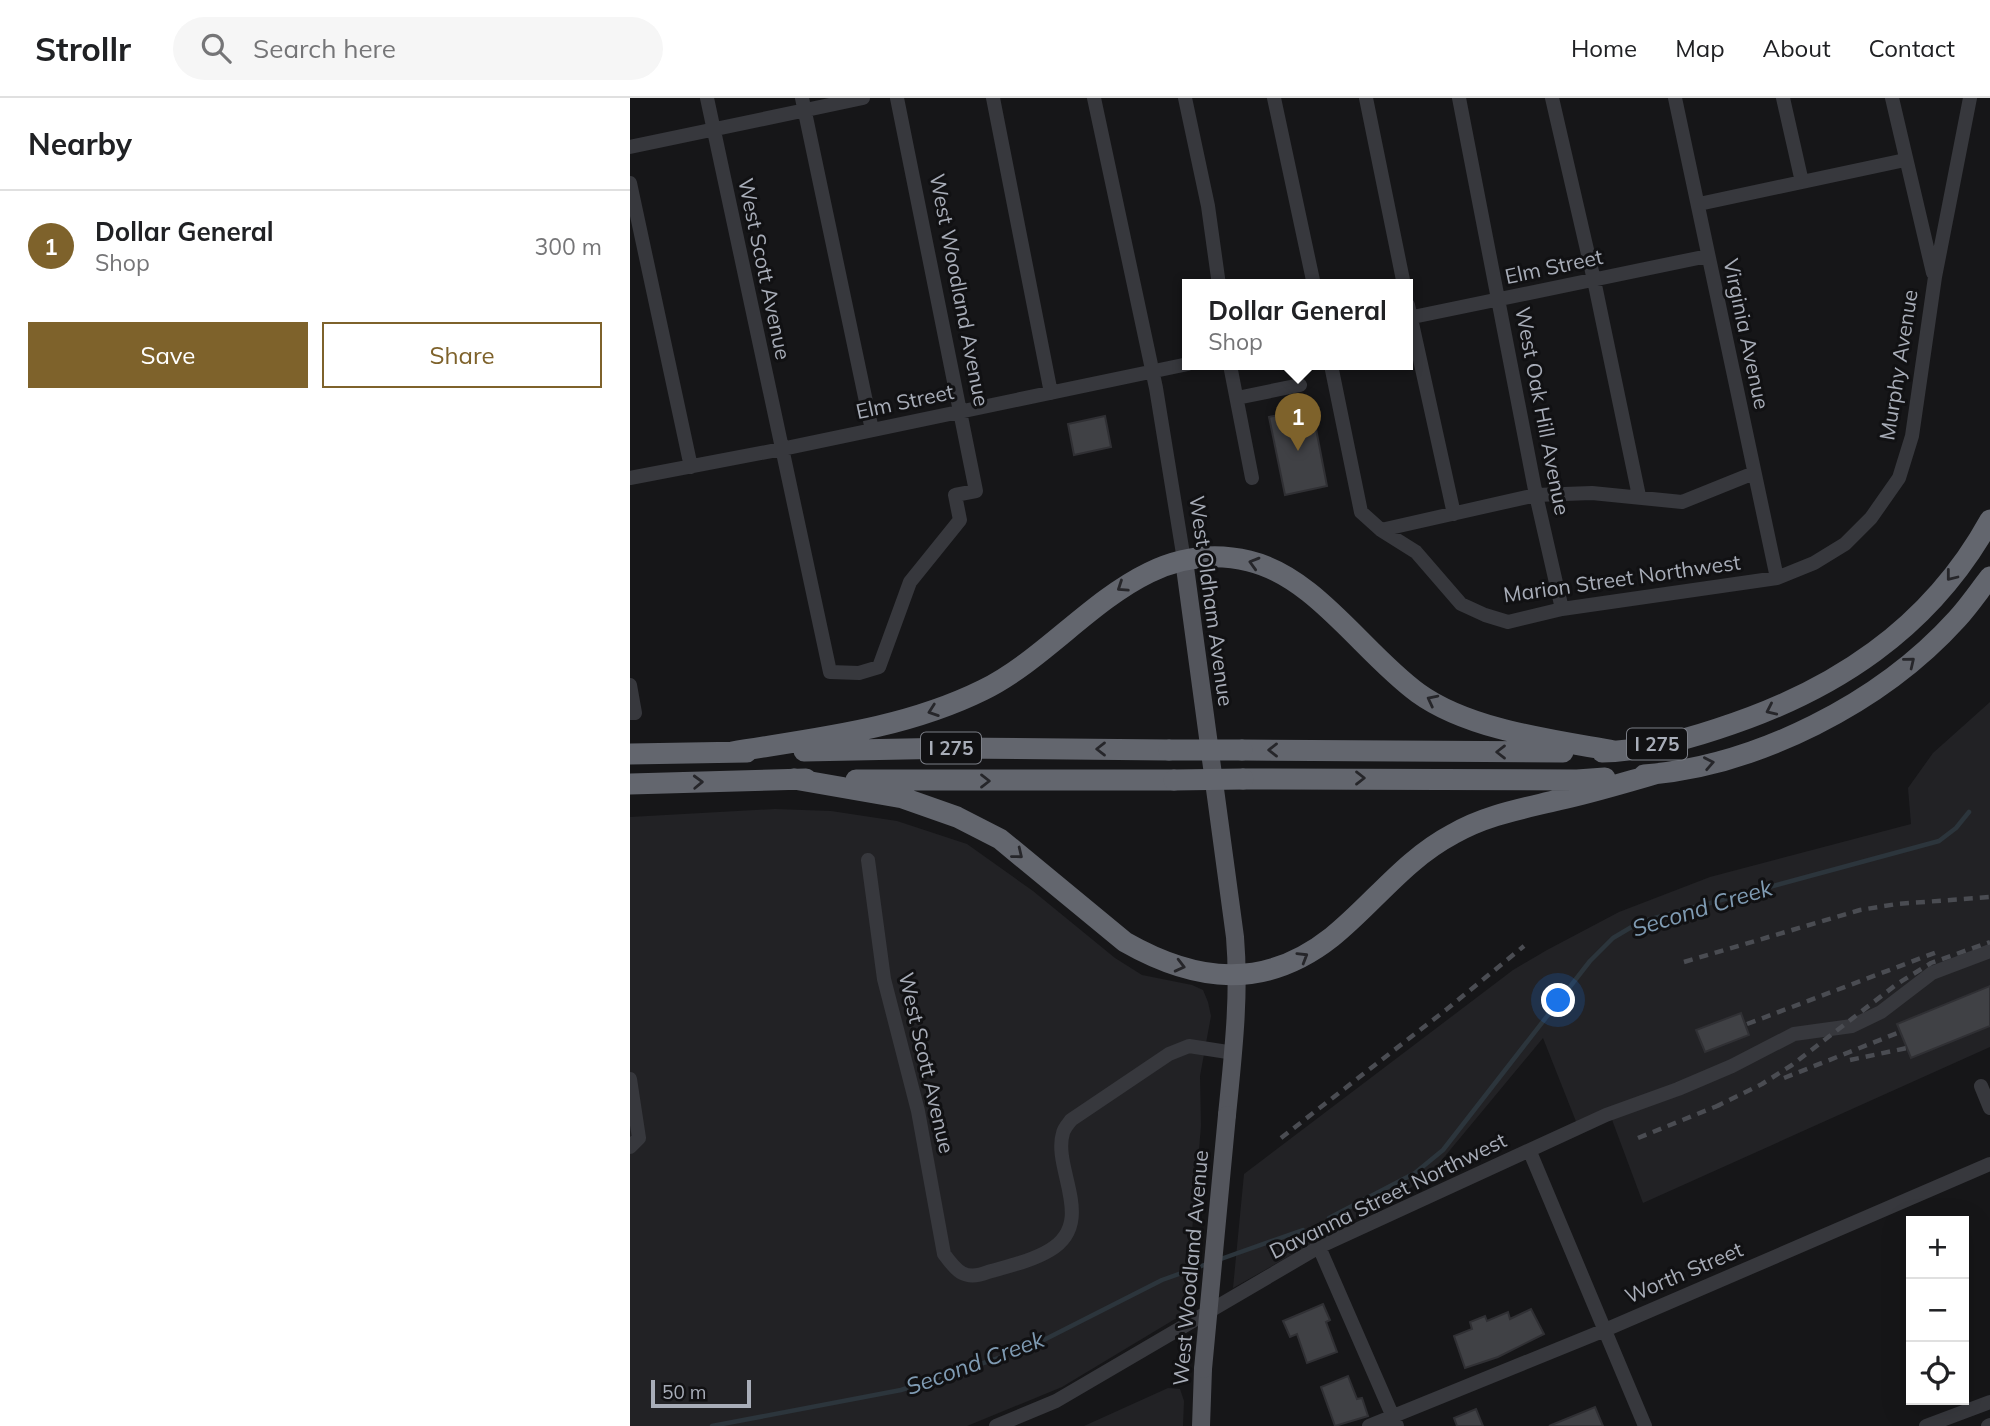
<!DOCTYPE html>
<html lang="en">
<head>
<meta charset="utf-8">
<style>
	:root { --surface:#fff; --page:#f6f6f6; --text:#202124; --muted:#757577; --line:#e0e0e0; --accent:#7e622b }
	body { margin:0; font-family:Mulish,sans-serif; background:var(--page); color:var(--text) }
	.controls { position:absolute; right:21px; bottom:21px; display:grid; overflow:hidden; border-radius:0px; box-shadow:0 7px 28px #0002 }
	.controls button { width:63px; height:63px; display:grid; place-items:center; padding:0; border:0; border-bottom:2px solid var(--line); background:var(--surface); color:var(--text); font:35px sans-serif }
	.scale { position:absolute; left:21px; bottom:18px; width:100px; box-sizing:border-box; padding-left:7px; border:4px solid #a8adb8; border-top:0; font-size:19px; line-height:24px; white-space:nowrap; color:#a8adb8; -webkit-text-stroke:5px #111113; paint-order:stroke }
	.you { position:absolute; left:929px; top:903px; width:24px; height:24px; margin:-18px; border:5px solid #fff; border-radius:50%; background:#1a73e8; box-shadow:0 0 0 10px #1a73e833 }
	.badge { display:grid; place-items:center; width:46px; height:46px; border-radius:50%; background:var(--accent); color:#fff; font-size:23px; font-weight:700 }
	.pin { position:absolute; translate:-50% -58px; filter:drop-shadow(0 2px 4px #0008) }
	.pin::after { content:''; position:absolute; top:37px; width:24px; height:21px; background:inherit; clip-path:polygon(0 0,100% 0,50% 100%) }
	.popup { position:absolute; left:552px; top:181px; width:231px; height:91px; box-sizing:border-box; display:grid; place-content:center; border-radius:0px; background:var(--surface); filter:drop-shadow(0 2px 5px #0005); font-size:23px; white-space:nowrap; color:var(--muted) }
	.popup b { font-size:26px; color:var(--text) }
	.popup::after { content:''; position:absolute; left:50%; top:100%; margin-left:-14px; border:14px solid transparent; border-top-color:var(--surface) }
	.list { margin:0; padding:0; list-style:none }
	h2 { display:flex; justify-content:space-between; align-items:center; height:91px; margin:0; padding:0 28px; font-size:30px }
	h2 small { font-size:23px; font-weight:400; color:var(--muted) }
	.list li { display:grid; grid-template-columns:46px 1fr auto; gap:21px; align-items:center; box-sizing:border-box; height:112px; padding:0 28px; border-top:2px solid var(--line) }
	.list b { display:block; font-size:26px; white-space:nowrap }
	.list p { margin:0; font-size:23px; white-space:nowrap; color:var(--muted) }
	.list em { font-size:23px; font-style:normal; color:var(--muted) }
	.actions { display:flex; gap:14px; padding:21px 28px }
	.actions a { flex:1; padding:16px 0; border:2px solid var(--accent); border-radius:0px; text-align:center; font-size:24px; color:var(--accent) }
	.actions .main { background:var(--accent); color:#fff }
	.icon { flex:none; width:38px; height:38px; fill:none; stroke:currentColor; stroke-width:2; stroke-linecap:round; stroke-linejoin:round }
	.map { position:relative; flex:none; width:1360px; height:1328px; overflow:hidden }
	header { display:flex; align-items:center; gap:42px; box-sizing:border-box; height:98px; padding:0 35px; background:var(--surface); border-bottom:2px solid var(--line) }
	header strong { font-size:33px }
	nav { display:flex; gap:38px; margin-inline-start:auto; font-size:24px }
	.search { width:490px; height:63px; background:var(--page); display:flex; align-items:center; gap:18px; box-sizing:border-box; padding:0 24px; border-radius:38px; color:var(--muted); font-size:26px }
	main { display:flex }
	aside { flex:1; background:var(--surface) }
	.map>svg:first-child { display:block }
	.built { fill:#222225 }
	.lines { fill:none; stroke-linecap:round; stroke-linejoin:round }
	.stream { stroke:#2c353c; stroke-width:4.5 }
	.building { fill:#404145; stroke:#303034; stroke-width:2 }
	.minor { stroke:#37383d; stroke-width:14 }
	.major { stroke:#53555c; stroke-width:18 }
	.highway { stroke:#63666e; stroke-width:21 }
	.rail { stroke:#4a4c52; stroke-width:4.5; stroke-dasharray:9 7; stroke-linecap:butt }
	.major-bridge { stroke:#53555c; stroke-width:18 }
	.highway-bridge { stroke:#63666e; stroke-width:21 }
	.oneway { stroke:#26262a }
	.labels { text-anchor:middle; stroke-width:6; stroke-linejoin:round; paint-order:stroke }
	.shield { fill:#111113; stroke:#7b7e86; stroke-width:2 }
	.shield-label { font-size:19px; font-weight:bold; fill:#a8adb8 }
	.street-label { font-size:21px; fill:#a8adb8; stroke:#111113 }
	.water-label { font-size:23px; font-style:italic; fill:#7f9bb3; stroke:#111113 }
</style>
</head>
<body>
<header>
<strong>Strollr</strong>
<div class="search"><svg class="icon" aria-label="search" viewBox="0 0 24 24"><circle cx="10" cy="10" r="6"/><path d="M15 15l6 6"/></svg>Search here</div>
<nav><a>Home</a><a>Map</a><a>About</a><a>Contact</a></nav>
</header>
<main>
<aside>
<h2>Nearby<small></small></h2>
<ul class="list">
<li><span class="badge">1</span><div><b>Dollar General</b><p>Shop</p></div><em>300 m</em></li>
</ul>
<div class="actions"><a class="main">Save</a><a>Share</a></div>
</aside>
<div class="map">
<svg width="1360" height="1328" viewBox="0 0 1360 1328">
	<rect width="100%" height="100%" fill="#161618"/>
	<path class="built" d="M1360,604V949L1013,1105L978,1011L947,1026L913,940L796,1081L603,1190L614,1076L883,872L917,852L989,814L1080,779L1281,726L1278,690L1303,655Z
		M145,711L201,713L267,723L337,746L403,793L485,860L512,877L562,887L573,892L578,904L581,918L570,978L571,1028L555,1215L432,1289L337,1328H0V719Z
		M538,1290L550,1291L554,1303L553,1328H454Z"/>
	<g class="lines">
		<path class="stream" d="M699,1120L785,1075L813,1052L960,863L983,840L1010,824L1309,743L1326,730L1339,714
			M588,1162L673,1132
			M82,1328L271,1292L396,1251L532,1182L577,1166"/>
	</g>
	<path class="building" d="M682,310L697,388L655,397L639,319Z
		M475,318L481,349L444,357L438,326Z
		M1360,888V928L1281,960L1267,926Z
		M1111,915L1119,937L1075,954L1066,932Z
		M693,1206L700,1222L696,1224L707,1254L677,1265L667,1236L660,1239L653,1223Z
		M901,1211L914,1236L868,1259L835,1270L824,1238L842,1231L840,1224L855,1218L857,1223L878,1214L880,1221Z
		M718,1278L727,1301L732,1300L738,1318L705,1328L691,1289Z
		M965,1309L973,1328H919Z
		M846,1311L853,1328H827L824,1320Z"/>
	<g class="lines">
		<path class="minor" d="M77,0L200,574L229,575L249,569L280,484L330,422L325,397L346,393L267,0
			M172,0L242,332
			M363,0L421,295
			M464,0L526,290L554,462
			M555,0L578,108L589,187
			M644,0L684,187
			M736,0L774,187
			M829,0L906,397L932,511
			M922,0L964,182L1009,398
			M1045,0L1147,480
			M1153,0L1172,84
			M1262,0L1303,175
			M0,49L233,0
			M0,85L61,369
			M1069,106L1275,62
			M778,207L824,416
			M778,220L1078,158
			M600,267L622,380
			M701,267L731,414L751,432L786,454L831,506L855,517L878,524L932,511L1147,480L1184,465L1215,446L1241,420L1269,380L1282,338L1305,179L1340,0
			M607,300L670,287
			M0,380L152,351L558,266
			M751,432L906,397L962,395L1052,404L1124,375
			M0,587L5,615H0
			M238,762L254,881L288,1013L314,1156C327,1174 335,1183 358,1174C378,1168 402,1163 420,1152C467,1124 422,1070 433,1035C434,1030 438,1026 441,1022L539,956L559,948L604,955
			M0,981L9,1040L0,1049
			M1351,988L1360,1010
			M900,1054L1015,1328
			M689,1149L767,1328
			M366,1328L426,1303L689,1149L976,1017L1048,991L1102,968L1164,936L1222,928L1251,914L1302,875L1360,853
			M739,1328L975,1232L1360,1066
			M1296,1328L1360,1304
			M1358,1328L1360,1327"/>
		<path class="major" d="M554,462L605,839C610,898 603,957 597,1017
			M571,1328L573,1271"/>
		<path class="highway" d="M612,652L933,654
			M174,653L325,650L539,652
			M102,654C187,640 274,631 353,592C441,549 506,435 619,463C686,479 733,555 788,595C839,632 923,642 984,653
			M972,654C1011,653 1051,643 1087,631C1203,594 1300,531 1360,422
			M0,656L117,654
			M1014,677C1127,668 1251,605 1327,521C1339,508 1349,493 1360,479
			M164,681L273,700L327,719L370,741L495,844C567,885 635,892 702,839C744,805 774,762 823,736C856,717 891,711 928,702C961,695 993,685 1025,676
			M613,681L947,682L975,680
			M226,682H544
			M0,686L176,681"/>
		<path class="rail" d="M1054,864L1230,812L1267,806L1360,799
			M1117,926L1307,854
			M1220,962L1277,950
			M1154,980L1270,934
			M1085,1009L1132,986L1162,967L1267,886L1301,865L1360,844
			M651,1040L817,911L894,848
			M1008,1040L1092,1006"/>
		<path class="major-bridge" d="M573,1271L597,1017"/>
		<path class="highway-bridge" d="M539,652H612
			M544,682L613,681"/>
	</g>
	<defs><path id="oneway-chevron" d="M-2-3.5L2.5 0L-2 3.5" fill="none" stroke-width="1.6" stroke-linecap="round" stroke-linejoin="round" transform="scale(1.75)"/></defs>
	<g class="oneway">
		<use href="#oneway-chevron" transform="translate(624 465) rotate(-164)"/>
		<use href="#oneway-chevron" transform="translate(1321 478) rotate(128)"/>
		<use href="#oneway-chevron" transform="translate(492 489) rotate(146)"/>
		<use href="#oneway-chevron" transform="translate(1280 564) rotate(-39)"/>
		<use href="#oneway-chevron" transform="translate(802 602) rotate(-153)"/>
		<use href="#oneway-chevron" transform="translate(1141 612) rotate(155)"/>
		<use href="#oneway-chevron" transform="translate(303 613) rotate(161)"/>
		<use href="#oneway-chevron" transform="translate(471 651) rotate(-180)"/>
		<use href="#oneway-chevron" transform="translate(643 652) rotate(-180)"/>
		<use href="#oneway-chevron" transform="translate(871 654) rotate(180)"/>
		<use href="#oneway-chevron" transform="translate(1079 665) rotate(-11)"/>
		<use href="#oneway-chevron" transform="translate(730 680)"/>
		<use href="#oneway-chevron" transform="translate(355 683)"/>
		<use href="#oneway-chevron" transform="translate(68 684) rotate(-2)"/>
		<use href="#oneway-chevron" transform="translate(388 756) rotate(39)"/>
		<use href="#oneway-chevron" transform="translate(673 859) rotate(-31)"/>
		<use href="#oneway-chevron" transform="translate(550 868) rotate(14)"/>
	</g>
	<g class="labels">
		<g class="shield">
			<rect x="997" y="630.5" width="60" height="31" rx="5"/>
			<rect x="291" y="634.5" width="60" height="31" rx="5"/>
		</g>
		<g class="shield-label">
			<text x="1027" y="653">I 275</text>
			<text x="321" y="657">I 275</text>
		</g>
		<g class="street-label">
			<text transform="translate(924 169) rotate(-12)" y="7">Elm Street</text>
			<text transform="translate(134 171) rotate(78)" y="7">West Scott Avenue</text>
			<text transform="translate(329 192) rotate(79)" y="7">West Woodland Avenue</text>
			<text transform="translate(1116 236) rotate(78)" y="7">Virginia Avenue</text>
			<text transform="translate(1269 267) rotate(-81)" y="7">Murphy Avenue</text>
			<text transform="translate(275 304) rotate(-12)" y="7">Elm Street</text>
			<text transform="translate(912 313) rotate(79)" y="7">West Oak Hill Avenue</text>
			<text transform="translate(992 481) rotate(-8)" y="7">Marion Street Northwest</text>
			<text transform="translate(581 503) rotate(82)" y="7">West Oldham Avenue</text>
			<text transform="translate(296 965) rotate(77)" y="7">West Scott Avenue</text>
			<text transform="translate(758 1098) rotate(-26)" y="7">Davanna Street Northwest</text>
			<text transform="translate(561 1170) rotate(-85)" y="7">West Woodland Avenue</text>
			<text transform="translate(1054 1175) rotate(-23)" y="7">Worth Street</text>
		</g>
		<g class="water-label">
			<text transform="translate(1072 810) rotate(-17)" y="8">Second Creek</text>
			<text transform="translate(345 1265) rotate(-20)" y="8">Second Creek</text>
		</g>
	</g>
</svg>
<div class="controls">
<button>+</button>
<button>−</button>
<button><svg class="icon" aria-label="locate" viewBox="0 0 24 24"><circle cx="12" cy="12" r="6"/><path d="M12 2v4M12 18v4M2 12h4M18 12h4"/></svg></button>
</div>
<div class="scale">50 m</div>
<div class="you"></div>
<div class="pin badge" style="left:668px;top:353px">1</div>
<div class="popup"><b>Dollar General</b>Shop</div>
</div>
</main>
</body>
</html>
